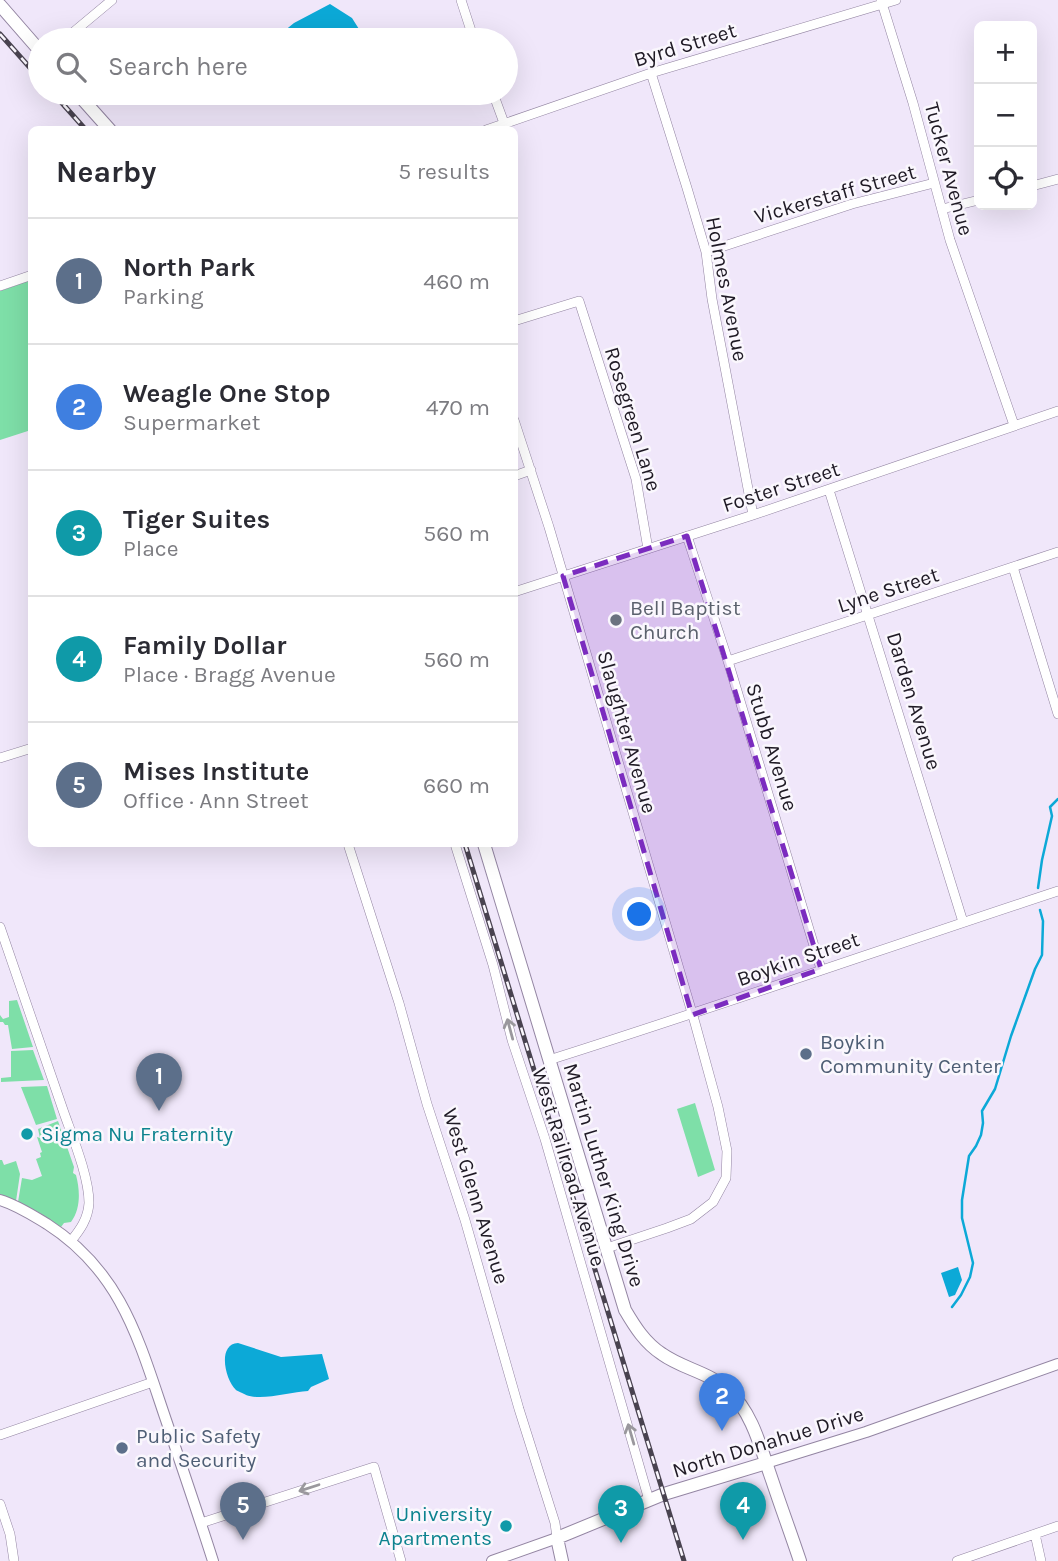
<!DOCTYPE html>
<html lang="en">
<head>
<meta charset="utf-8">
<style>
	:root { --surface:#fff; --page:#f7f7f7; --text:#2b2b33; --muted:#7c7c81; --line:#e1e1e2; --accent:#db2777 }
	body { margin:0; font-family:Karla,sans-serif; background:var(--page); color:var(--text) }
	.controls { position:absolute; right:21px; top:21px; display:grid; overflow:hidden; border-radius:10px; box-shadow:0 7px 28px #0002 }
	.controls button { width:63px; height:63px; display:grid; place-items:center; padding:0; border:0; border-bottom:2px solid var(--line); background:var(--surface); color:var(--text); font:35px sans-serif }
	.you { position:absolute; left:640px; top:915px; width:24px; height:24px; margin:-18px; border:5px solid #fff; border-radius:50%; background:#1a73e8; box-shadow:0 0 0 10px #1a73e833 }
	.badge { display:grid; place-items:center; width:46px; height:46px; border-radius:50%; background:var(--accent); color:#fff; font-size:23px; font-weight:700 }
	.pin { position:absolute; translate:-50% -58px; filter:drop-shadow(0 2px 4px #0008) }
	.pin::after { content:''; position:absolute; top:37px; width:24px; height:21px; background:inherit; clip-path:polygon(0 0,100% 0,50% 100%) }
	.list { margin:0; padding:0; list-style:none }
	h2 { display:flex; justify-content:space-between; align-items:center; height:91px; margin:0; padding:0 28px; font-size:30px }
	h2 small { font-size:23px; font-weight:400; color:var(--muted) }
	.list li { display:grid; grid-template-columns:46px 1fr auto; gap:21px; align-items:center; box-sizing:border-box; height:126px; padding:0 28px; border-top:2px solid var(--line) }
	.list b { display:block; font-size:26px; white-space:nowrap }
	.list p { margin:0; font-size:23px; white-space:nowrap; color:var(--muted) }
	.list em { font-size:23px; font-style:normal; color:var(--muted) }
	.icon { flex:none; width:38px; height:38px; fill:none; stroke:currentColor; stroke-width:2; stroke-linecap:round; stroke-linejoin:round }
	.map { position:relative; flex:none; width:1058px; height:1561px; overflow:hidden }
	.search { position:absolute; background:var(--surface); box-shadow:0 7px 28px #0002; left:28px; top:28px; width:490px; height:77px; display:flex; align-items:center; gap:18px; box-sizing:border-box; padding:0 24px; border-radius:38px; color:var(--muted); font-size:26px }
	.panel { position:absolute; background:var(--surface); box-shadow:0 7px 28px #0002; left:28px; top:126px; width:490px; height:721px; border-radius:10px }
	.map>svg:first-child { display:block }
	.green { fill:#7edfa8 }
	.water { fill:#0ca9d7 }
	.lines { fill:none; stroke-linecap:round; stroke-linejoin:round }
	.stream { stroke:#0ca9d7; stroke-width:2.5 }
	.minor-casing { stroke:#9385a2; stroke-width:10 }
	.tertiary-casing { stroke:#9385a2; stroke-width:12 }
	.secondary-casing { stroke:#9385a2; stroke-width:14 }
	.minor { stroke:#fff; stroke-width:9 }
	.tertiary { stroke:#fff; stroke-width:10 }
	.secondary { stroke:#fff; stroke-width:12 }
	.rail-casing { stroke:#494350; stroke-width:5 }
	.rail { stroke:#faf7fd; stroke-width:2.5; stroke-dasharray:8; stroke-linecap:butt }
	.oneway { stroke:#9a989d }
	.marked { fill:#7b2cbf; fill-opacity:0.2; stroke:#7b2cbf; stroke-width:5; stroke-dasharray:14 9; stroke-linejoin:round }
	.worship-dot { fill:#6b7280; stroke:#faf7fd; stroke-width:2.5 }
	.service-dot { fill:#5c6f8a; stroke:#faf7fd; stroke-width:2.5 }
	.culture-dot { fill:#0f9aa8; stroke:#faf7fd; stroke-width:2.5 }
	.labels { text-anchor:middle; stroke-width:5; stroke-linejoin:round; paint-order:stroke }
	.street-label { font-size:21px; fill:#1f1a25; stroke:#faf7fd }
	.worship-label { font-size:21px; fill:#5b616d; stroke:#faf7fd; text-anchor:start }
	.service-label { font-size:21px; fill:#4e5e75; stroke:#faf7fd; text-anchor:start }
	.culture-label { font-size:21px; fill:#0d838f; stroke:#faf7fd; text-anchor:start }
</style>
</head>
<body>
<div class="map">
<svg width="1058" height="1561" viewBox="0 0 1058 1561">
	<rect width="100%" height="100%" fill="#f0e7fa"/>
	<path class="green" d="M31,280V430L0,440V291Z
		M17,1000L33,1047L12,1049L8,1025H5L3,1022H0V1015L3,1019L9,1017V1001Z
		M33,1050L44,1080L1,1082V1078L11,1077V1051Z
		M47,1086L57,1119L36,1125L21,1087Z
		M695,1103L715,1170L698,1177L677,1109Z
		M58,1121L74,1167L73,1173L76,1175C80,1190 81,1209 71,1222L64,1223L61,1227L38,1212L18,1202L22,1178L32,1180L42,1176L36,1159L41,1157L40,1153L42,1152L37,1137L40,1138L38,1129Z
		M0,1160H2L4,1165L16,1161L20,1174L16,1201L0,1194Z"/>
	<path class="water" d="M330,4L352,18L364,37L365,40H273L294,23Z
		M958,1267L962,1280L955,1295L949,1297L941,1273Z
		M238,1343L281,1357L322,1354L329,1379L311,1387L308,1391C290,1392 262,1401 246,1395C245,1394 237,1391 236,1390C225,1380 217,1344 238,1343Z"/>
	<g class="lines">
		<path class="stream" d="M1038,888L1042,860L1052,816L1050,807L1058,799
			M952,1307L961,1295L970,1277L973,1263L962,1218V1200L969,1156L976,1146L981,1135L983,1123L982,1111L995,1089L1011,1036L1035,969L1042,955L1043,921L1040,910"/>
		<defs>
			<path id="minor" d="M461,0L474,40
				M881,0L913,103L950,240L1014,425
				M64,40L112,0
				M651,73L687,188L706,252L712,299L753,515
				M493,93L504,123
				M486,130L651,73L896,0
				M1032,186L1058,179
				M942,209L979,200
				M706,252L852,204L934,183
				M0,286L32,275
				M514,321L579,301L636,479L648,549
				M514,420L549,527L695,1023L718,1107L727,1151L726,1178L713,1202L691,1219L667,1228L607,1248
				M514,476L531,470
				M829,490L963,922
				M687,536L728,661L821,969
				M1013,567L1058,714
				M514,592L753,515L1058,411
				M728,661L1058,552
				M0,758L32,748
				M348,844L399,1003L427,1104L465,1220L519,1409L555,1523L557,1538
				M455,844L493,965L512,1040L545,1139L649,1500
				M0,927C21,988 42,1049 63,1110C72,1136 89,1176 89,1203C88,1219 80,1230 71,1241
				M549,1060C720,1006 888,947 1058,891
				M0,1435L153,1382
				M0,1504L10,1534L14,1561
				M201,1523L374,1467L401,1561
				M1035,1534L1041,1561
				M957,1561L1058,1526"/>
			<path id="tertiary" d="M0,1200C17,1205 32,1215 47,1224C122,1272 139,1341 166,1420C182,1467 198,1514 213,1561
				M766,1463L866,1432L1058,1364
				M492,1561L557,1538"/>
			<path id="secondary" d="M0,5L40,51
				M77,93L110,130
				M484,844L625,1310C635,1327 645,1343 662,1354C683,1369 709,1372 728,1390C753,1413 761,1449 772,1480C781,1507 791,1534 800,1561
				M562,1561L557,1538L664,1494L766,1463"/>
		</defs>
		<use href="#minor" class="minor-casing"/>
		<use href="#tertiary" class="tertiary-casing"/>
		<use href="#secondary" class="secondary-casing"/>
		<use href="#minor" class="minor"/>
		<use href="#tertiary" class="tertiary"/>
		<use href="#secondary" class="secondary"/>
		<defs>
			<path id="rail" d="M0,34L40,79
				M53,93L86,130
				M465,844L684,1561"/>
		</defs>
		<use href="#rail" class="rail-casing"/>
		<use href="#rail" class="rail"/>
	</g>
	<defs><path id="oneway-shaft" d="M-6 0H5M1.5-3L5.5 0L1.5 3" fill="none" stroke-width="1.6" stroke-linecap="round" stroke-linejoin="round" transform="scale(1.75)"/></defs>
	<g class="oneway">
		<use href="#oneway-shaft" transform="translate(510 1029) rotate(-105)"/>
		<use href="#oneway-shaft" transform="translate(631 1434) rotate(-106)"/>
		<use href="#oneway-shaft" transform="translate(309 1488) rotate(162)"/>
	</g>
	<path class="marked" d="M687,536L821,969L692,1015L563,576Z"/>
	<circle class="worship-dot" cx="616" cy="620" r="7"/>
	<g class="service-dot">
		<circle cx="806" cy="1054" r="7"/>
		<circle cx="122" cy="1448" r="7"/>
	</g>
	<g class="culture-dot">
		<circle cx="27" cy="1134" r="7"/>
		<circle cx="506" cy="1526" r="7"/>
	</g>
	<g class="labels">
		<g class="street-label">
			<text transform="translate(685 45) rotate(-17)" y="7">Byrd Street</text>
			<text transform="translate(949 169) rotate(75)" y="7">Tucker Avenue</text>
			<text transform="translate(835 194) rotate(-16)" y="7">Vickerstaff Street</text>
			<text transform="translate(727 289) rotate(79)" y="7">Holmes Avenue</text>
			<text transform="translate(633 419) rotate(73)" y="7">Rosegreen Lane</text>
			<text transform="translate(781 487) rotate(-18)" y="7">Foster Street</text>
			<text transform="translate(888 590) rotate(-18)" y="7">Lyne Street</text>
			<text transform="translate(914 701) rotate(73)" y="7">Darden Avenue</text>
			<text transform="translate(627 732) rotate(74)" y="7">Slaughter Avenue</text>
			<text transform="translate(772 747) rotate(73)" y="7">Stubb Avenue</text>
			<text transform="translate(798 959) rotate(-19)" y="7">Boykin Street</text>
			<text transform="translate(569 1167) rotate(73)" y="7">West Railroad Avenue</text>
			<text transform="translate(604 1175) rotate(73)" y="7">Martin Luther King Drive</text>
			<text transform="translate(476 1196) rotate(73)" y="7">West Glenn Avenue</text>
			<text transform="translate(768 1442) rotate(-17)" y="7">North Donahue Drive</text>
		</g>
		<g class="worship-label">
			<text x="630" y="615">Bell Baptist<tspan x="630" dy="24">Church</tspan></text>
		</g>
		<g class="service-label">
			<text x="820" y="1049">Boykin<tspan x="820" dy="24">Community Center</tspan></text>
			<text x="136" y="1443">Public Safety<tspan x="136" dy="24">and Security</tspan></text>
		</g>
		<g class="culture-label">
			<text x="41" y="1141">Sigma Nu Fraternity</text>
			<text x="492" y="1521" text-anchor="end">University<tspan x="492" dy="24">Apartments</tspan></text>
		</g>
	</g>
</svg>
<div class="controls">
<button>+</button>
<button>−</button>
<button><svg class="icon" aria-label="locate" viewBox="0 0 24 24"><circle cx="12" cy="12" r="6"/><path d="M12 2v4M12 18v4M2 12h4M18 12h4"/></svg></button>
</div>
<div class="you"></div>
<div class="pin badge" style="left:159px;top:1111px;background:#5c6f8a">1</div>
<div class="pin badge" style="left:722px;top:1431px;background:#3f7fe0">2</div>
<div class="pin badge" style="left:621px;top:1543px;background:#0f9aa8">3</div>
<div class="pin badge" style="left:743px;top:1540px;background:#0f9aa8">4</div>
<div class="pin badge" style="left:243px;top:1540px;background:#5c6f8a">5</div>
<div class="search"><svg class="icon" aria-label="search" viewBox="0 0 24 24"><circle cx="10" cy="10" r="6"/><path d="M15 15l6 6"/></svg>Search here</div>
<section class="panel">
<h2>Nearby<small>5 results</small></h2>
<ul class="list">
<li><span class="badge" style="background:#5c6f8a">1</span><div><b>North Park</b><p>Parking</p></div><em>460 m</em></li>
<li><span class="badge" style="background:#3f7fe0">2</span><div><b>Weagle One Stop</b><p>Supermarket</p></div><em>470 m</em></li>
<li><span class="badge" style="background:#0f9aa8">3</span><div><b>Tiger Suites</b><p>Place</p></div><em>560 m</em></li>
<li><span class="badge" style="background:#0f9aa8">4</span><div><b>Family Dollar</b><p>Place · Bragg Avenue</p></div><em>560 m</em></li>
<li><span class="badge" style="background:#5c6f8a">5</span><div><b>Mises Institute</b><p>Office · Ann Street</p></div><em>660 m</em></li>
</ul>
</section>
</div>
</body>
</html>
